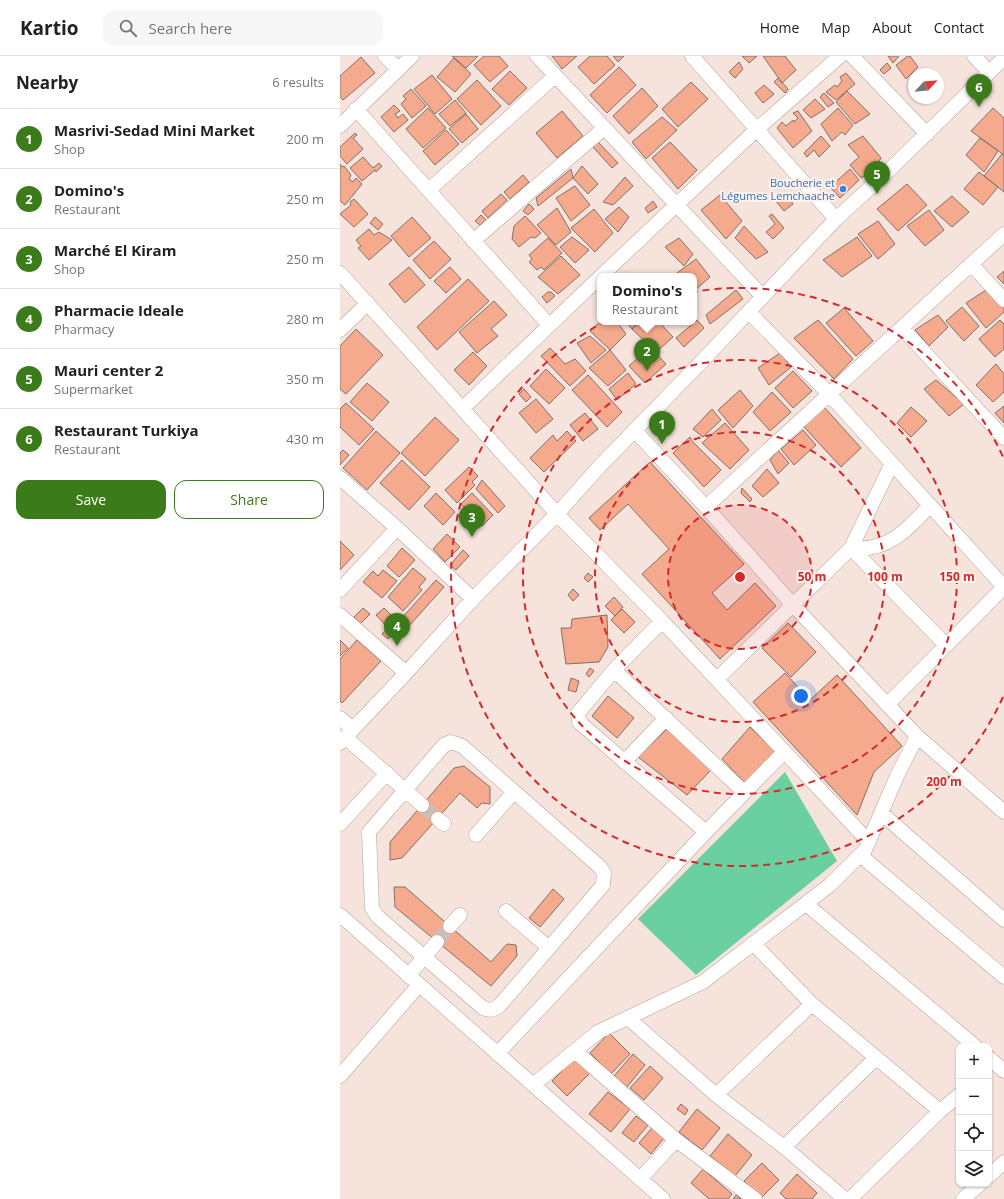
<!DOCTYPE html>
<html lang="en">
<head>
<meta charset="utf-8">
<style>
	:root { --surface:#fff; --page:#f6f6f6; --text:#202124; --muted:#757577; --line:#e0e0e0; --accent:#3b7b1a }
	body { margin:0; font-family:"Open Sans",sans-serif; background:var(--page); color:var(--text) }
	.controls { position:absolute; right:12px; bottom:12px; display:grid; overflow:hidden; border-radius:8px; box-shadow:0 1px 3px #0004 }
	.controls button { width:36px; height:36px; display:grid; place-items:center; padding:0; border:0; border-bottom:1px solid var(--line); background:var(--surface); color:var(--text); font:20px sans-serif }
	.compass { position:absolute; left:568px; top:12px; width:36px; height:36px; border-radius:50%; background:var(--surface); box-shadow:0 1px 3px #0004; rotate:64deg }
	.you { position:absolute; left:461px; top:640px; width:14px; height:14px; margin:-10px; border:3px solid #fff; border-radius:50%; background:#1a73e8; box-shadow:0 0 0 6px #1a73e833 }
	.badge { display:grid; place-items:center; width:26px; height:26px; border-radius:50%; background:var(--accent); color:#fff; font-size:13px; font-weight:700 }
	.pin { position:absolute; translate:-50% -33px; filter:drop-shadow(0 1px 2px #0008) }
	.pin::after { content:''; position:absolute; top:21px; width:14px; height:12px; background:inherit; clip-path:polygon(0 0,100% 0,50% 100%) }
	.popup { position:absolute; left:257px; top:217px; width:100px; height:52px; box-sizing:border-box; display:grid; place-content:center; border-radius:8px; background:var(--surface); filter:drop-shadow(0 1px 3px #0005); font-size:13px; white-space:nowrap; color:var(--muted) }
	.popup b { font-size:15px; color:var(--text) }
	.popup::after { content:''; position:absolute; left:50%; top:100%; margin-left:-8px; border:8px solid transparent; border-top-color:var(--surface) }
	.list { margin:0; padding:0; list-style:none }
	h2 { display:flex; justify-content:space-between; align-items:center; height:52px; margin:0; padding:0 16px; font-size:17px }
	h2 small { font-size:13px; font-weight:400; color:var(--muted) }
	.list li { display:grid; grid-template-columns:26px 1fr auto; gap:12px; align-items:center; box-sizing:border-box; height:60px; padding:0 16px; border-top:1px solid var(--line) }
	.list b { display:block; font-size:15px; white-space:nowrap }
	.list p { margin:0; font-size:13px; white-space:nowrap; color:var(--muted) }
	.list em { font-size:13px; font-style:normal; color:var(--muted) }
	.actions { display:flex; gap:8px; padding:12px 16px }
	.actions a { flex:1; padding:9px 0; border:1px solid var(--accent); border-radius:12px; text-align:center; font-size:14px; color:var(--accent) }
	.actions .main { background:var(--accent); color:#fff }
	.icon { flex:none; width:22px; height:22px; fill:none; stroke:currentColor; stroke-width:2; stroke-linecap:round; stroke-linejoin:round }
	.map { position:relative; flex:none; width:664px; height:1143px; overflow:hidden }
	header { display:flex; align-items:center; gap:24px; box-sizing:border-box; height:56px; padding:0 20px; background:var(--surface); border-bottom:1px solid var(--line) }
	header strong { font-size:19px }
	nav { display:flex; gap:22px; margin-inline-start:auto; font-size:14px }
	.search { width:280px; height:36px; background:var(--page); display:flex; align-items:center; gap:10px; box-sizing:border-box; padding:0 14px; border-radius:12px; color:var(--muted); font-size:15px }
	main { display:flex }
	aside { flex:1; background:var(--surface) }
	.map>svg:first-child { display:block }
	.green { fill:#6ad0a1 }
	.building { fill:#f6aa8d; stroke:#80706a }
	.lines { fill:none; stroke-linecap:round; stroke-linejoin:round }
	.minor-tunnel { stroke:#cfbeb8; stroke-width:14; stroke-dasharray:14 7; stroke-linecap:butt }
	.minor-casing { stroke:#b4a39c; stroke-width:15 }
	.minor { stroke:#fff; stroke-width:14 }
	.ring { fill:none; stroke:#d62828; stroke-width:2; stroke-dasharray:7 5 }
	.shop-dot { fill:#3f7fe0; stroke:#fdf2ee; stroke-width:1.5 }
	.labels { text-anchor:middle; stroke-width:4; stroke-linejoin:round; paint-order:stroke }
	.shop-label { font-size:11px; fill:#366cbe; stroke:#fdf2ee; text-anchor:end }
	.centre { fill:#d62828; stroke:#fdf2ee; stroke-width:2 }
	.ring-label { font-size:12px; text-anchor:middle; font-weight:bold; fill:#d62828; stroke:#fdf2ee; stroke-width:4; stroke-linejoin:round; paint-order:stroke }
</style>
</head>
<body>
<header>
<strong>Kartio</strong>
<div class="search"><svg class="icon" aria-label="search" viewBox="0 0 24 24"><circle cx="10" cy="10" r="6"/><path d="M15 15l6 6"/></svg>Search here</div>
<nav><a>Home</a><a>Map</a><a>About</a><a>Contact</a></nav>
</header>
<main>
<aside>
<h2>Nearby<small>6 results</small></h2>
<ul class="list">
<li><span class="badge">1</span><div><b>Masrivi-Sedad Mini Market</b><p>Shop</p></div><em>200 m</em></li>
<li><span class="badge">2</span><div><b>Domino's</b><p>Restaurant</p></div><em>250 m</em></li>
<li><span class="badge">3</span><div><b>Marché El Kiram</b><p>Shop</p></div><em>250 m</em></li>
<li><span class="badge">4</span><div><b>Pharmacie Ideale</b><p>Pharmacy</p></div><em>280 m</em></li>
<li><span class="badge">5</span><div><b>Mauri center 2</b><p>Supermarket</p></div><em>350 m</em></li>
<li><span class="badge">6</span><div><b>Restaurant Turkiya</b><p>Restaurant</p></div><em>430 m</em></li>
</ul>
<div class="actions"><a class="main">Save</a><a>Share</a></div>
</aside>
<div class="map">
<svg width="664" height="1143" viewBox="0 0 664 1143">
	<rect width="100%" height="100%" fill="#f6e3dc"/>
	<path class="green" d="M445,716L497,805L356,919L298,863Z"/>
	<path class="building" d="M112,0H138L126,12Z
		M144,0H159L168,10L150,26L134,9Z
		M212,0H237L222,13Z
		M250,0H267L275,9L254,28L238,11Z
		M273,0H284L278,6Z
		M402,0H417L409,7Z
		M423,0H445L456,14L442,27Z
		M548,0H559L553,7Z
		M568,0H570L578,11L566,23L556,9Z
		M21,1L35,17L3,44L0,41V20Z
		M114,2L131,18L115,36L97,21Z
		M399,6L403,13L395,22L389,16Z
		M547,7L551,12L544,18L540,14Z
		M279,11L296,29L267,57L250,39Z
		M170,15L187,32L169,49L152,33Z
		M506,17L515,28L496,44L486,36L495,29L497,31L502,25L500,21Z
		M92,19L112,43L95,58L74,33Z
		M438,22L448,33L445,37L434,26Z
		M137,24L161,50L141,69L117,43Z
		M351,26L368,43L338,71L322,53Z
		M424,29L434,38L423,47L415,37Z
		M302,32L318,50L289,78L273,60Z
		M71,33L86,50L72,62L61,48L66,43L63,40Z
		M507,35L530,58L515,68L496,46Z
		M484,37L494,47L488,51L480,41Z
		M475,43L485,53L471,62L463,54Z
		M115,44L126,57L110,70L99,58Z
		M54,49L60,55L55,58L58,62L63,58L68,64L54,76L41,61Z
		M88,52L106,72L83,92L66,73Z
		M498,52L513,69L505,79L502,76L492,85L481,68Z
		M653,52L664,62V99L631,75Z
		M222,55L243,80L217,102L196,77Z
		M458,55L472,75L453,92L437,72L442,66L446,70L453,64L454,66L458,62L453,57Z
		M126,58L138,73L122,87L109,73Z
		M322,61L337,74L306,103L292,86Z
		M106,74L119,88L95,109L83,95Z
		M15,77L17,79L13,82L23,93L7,108L0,100V91Z
		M481,80L490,90L479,101L474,94L467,101L464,97Z
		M523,80L541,102L534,114L521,122L510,109L519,101L508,89Z
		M640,82L658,95L644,116L626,99Z
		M258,86L278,107L272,112L253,91Z
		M330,86L357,114L338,133L312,102Z
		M662,98L664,99V136L644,120Z
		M23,101L33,112L39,107L42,110L36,116L35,114L22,125L10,112Z
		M0,108L2,111L4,110L11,119L9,123L13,126L16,122L22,128L5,149L0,145Z
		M242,110L258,128L248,138L233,122Z
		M231,113L233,122L198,150L196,142Z
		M510,113L519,124L500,142L490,131Z
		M639,116L658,131L643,149L624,133Z
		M183,119L189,126L170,143L164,136Z
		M285,121L293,130L273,149L263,146Z
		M567,128L587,149L558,175L537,153Z
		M235,130L250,149L231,165L216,142Z
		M445,136L453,148L444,155L435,144Z
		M161,138L167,144L148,162L142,155Z
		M380,139L402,165L386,183L361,154Z
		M612,140L629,156L612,171L594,155Z
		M14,143L28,158L14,171L0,158L11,149L10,146Z
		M313,145L317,151L308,157L305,152Z
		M189,148L194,153L188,159L183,155Z
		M279,151L289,161L278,176L265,163Z
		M217,152L231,176L216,189L197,169Z
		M254,153L273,177L255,196L231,172Z
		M589,154L604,174L585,190L567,170Z
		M432,158L444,172L433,183L426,176L435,168L429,160Z
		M141,159L146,164L140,169L135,165Z
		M185,160L201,177L195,182L191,181L179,191L172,183L174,170Z
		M35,161L43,168L38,174L30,167Z
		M72,161L91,182L69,201L51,180Z
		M538,165L555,188L538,203L518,178Z
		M404,170L428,196L416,203L395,182Z
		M29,173L34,179L39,176L52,184L29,204L18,192L21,190L16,184Z
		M232,181L249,194L235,207L220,191Z
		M517,181L532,200L502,221L483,204Z
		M208,182L222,197L204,214L201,211L197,214L189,206L192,203L189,199Z
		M339,182L353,198L344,210L325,191Z
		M94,185L111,203L90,223L73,204Z
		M221,200L240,219L218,238L198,221Z
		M356,203L370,221L354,235V220H333Z
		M69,211L85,229L65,247L49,228Z
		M110,211L121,223L106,237L94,225Z
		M664,215V228L657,221Z
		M128,223L149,245L97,294L77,271Z
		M396,234L403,243L370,268L366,259Z
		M646,234L664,251V256L646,272L626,247Z
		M208,236H211L215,240L207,247L202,241Z
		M154,245L167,259L151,273L158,280L137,297L119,276Z
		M622,251L639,270L624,285L606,265Z
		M504,252L533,285L516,300L486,267Z
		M598,259L608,271L589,290L575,274Z
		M357,264L364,272L344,291L336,282Z
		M478,264L513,303L494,323L454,282Z
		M660,264L664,268V293L655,301L639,283Z
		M260,266H277L286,278L270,294L250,275Z
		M286,266H298L292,273Z
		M300,266H319L333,281L316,296L292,273Z
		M16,273L43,299L6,338L0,333V290Z
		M250,280L266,294L251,307L237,287Z
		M310,291L326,308L305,327L289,310Z
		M210,292L225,308L235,303L246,315L230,330L201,300Z
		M270,294L286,314L268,330L249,312Z
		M133,296L147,310L129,329L114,314Z
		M440,297L451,311L429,329L418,312Z
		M656,308L664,318V336L653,346L636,329Z
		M206,313L225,332L209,348L190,330Z
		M453,315L472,335L453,352L435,332Z
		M288,317L296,328L277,344L269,333Z
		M248,319L282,356L267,371L232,334Z
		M596,324L624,348L609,360L584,333Z
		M27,327L49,346L32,365L10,346Z
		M184,333L191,341L186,346L179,338Z
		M400,334L413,350L393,372L378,354Z
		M432,336L451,356L430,375L413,356Z
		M196,343L213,363L196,377L179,357Z
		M6,347L34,373L19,389L0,371V353Z
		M664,350V367L655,357Z
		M484,351L521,392L501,411L464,371Z
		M571,351L587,365L571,381L557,367Z
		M372,353L381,364L363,381L353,373Z
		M245,357L258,373L243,385L230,369Z
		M95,361L119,384L85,420L61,397Z
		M385,367L409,394L390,413L362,387Z
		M463,374L476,389L454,409L441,393Z
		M36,375L60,397L27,434L3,412Z
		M227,375L236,385L204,416L190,402L213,379L217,385Z
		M350,381L352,385L381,414L364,431L333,397Z
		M3,394L9,399L0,409V397Z
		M438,394L449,407L438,418L430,404Z
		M62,404L90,431L69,454L40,427Z
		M310,406L404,508L372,537L387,554L415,527L436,550L380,603L302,518L329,493L288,448L260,474L249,462Z
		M129,411L138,420L132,426L135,429L117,447L105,434Z
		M427,413L439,427L423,441L412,430Z
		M142,424L165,450L158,457L136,433Z
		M402,432L412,443L410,446L401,437Z
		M96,437L115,456L103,469L84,450Z
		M132,437L153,459L142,470L121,448Z
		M107,478L120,491L105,506L93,493Z
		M0,485L14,499L0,514Z
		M62,492L75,504L59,521L47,510Z
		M123,494L129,500L116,514L110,509Z
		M73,512L86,523L79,531L82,534L63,555L48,541Z
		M43,514L57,525L42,542L23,526L33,515L38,520Z
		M248,517L253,521L248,526L244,522Z
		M96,524L104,531L68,571L60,564Z
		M233,533L239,539L233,545L228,539Z
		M274,541L283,551L275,560L265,550Z
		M23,552L30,558L20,568L14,561Z
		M44,552L61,569L48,583L42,578L48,572L36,559Z
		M282,553L295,566L284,577L271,564Z
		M267,559L268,591L259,606L226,608L221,572H231L232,563Z
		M448,567L476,596L451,621L422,592Z
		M0,584L8,592L0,600Z
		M17,584L41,605L2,647L0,645V603Z
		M250,612L254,615L249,621L246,618Z
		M445,617L470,644L497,619L562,690L534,716L517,759L413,646Z
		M231,622L239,625L236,636L228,634Z
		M268,640L294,662L277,682L252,660Z
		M410,671L435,695L405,727L382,703Z
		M327,673L372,713L347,739L298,701Z
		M124,710L150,731V748L142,747L137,752L120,737L62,802L50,804V786L114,712Z
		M54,831H65L151,906L167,888L176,889L177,900L151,930L55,851Z
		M213,833L224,843L200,871L189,862Z
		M269,977L290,998L271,1018L250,997Z
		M293,998L305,1009L287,1031L274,1020Z
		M235,1002L250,1017L227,1040L212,1025Z
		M310,1010L323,1022L304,1044L290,1032Z
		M268,1036L290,1053L271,1076L249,1058Z
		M341,1048L348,1054L345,1059L337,1053Z
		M357,1053L380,1072L362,1094L339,1076Z
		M296,1060L308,1069L294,1086L282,1077Z
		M312,1072L324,1082L311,1098L299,1087Z
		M388,1078L412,1099L395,1120L370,1100Z
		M422,1107L439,1124L421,1142L404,1125Z
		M363,1113L392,1138L388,1143H369L351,1127Z
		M457,1118L477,1137L472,1143H446L440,1137Z
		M396,1139L401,1143H393Z"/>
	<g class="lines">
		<path class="minor-tunnel" d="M82,749L98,763
			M97,886L110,870"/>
		<defs>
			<path id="minor" d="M45,0L57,12
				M197,0L423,241
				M352,0L496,163
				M512,0L587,78
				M634,0L649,16
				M16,53L209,269
				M0,70L72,0
				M90,133L215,20
				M133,185L263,73
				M631,208L664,244
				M0,217L217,458L322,565L529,786
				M261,220L416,74L500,0
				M409,256L489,338L664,531
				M562,272L664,382
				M0,274L28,247
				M123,352L260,221
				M295,375L366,451L452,548L577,680L664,756
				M0,422L57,472L133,543
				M366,451L664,178
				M511,492L606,589
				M511,492C548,496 567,474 590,449
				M0,534L57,472
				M0,559L66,617
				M322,565L274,614L238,657L239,666L366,776
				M274,614L404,736
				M377,623L511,492L552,407
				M548,648L664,531
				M0,662L13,673
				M5,681L82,749
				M111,686L122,690L260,811L264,817L263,829L160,949C154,954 150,955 143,952L37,860L32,852L29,776L104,689Z
				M0,687L66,617L133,543L217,458L259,411L365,302L496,163L542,121L664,2
				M284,706L326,662
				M541,757L664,864
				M98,763L104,768
				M0,768L47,717
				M136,779L174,736
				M520,799L664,921
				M466,848L635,990
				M166,855L209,892
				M0,859L323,1143
				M110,870L120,859
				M414,888L472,948L600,1055
				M68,920L97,886
				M288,962L376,1039L444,1091L505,1143
				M235,995L336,1084L415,1143
				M157,998L366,776L444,696
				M649,1002L664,1015
				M0,1020L79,929
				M193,1029L258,976L363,926L490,829L525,794L557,720L577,680
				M376,1039L472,948
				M444,1091L536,1002
				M649,1120L664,1106
				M300,1123L336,1084
				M510,1143L600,1055L619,1039
				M623,1143L640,1128"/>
		</defs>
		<use href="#minor" class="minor-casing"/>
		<use href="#minor" class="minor"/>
	</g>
	<circle cx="400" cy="521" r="72" fill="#d62828" fill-opacity=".12"/>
	<g class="ring">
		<circle cx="400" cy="521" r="72"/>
		<circle cx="400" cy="521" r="145"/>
		<circle cx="400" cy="521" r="217"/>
		<path d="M663 641A289 289 0 1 1 663 401"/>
	</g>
	<circle class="shop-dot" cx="503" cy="133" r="4"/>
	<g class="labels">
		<g class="shop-label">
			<text x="495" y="131">Boucherie et<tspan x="495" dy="13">Légumes Lemchaache</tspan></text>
		</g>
	</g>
	<circle cx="400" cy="521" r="6" class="centre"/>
	<g class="ring-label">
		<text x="472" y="525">50 m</text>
		<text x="545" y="525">100 m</text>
		<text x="617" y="525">150 m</text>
		<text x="604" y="730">200 m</text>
	</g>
</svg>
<div class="controls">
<button>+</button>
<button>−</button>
<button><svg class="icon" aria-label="locate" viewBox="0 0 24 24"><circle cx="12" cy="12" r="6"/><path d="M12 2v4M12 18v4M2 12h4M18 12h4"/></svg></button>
<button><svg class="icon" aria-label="layers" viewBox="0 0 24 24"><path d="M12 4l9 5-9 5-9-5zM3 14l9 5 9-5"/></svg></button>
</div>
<svg class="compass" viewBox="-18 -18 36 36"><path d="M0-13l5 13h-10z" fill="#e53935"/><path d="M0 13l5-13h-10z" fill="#757577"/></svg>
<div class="you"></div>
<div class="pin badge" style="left:322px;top:388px">1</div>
<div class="pin badge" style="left:307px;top:315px">2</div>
<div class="popup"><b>Domino's</b>Restaurant</div>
<div class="pin badge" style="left:132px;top:481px">3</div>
<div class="pin badge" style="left:57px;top:590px">4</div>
<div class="pin badge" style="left:537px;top:138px">5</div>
<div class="pin badge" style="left:639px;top:51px">6</div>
</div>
</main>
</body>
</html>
